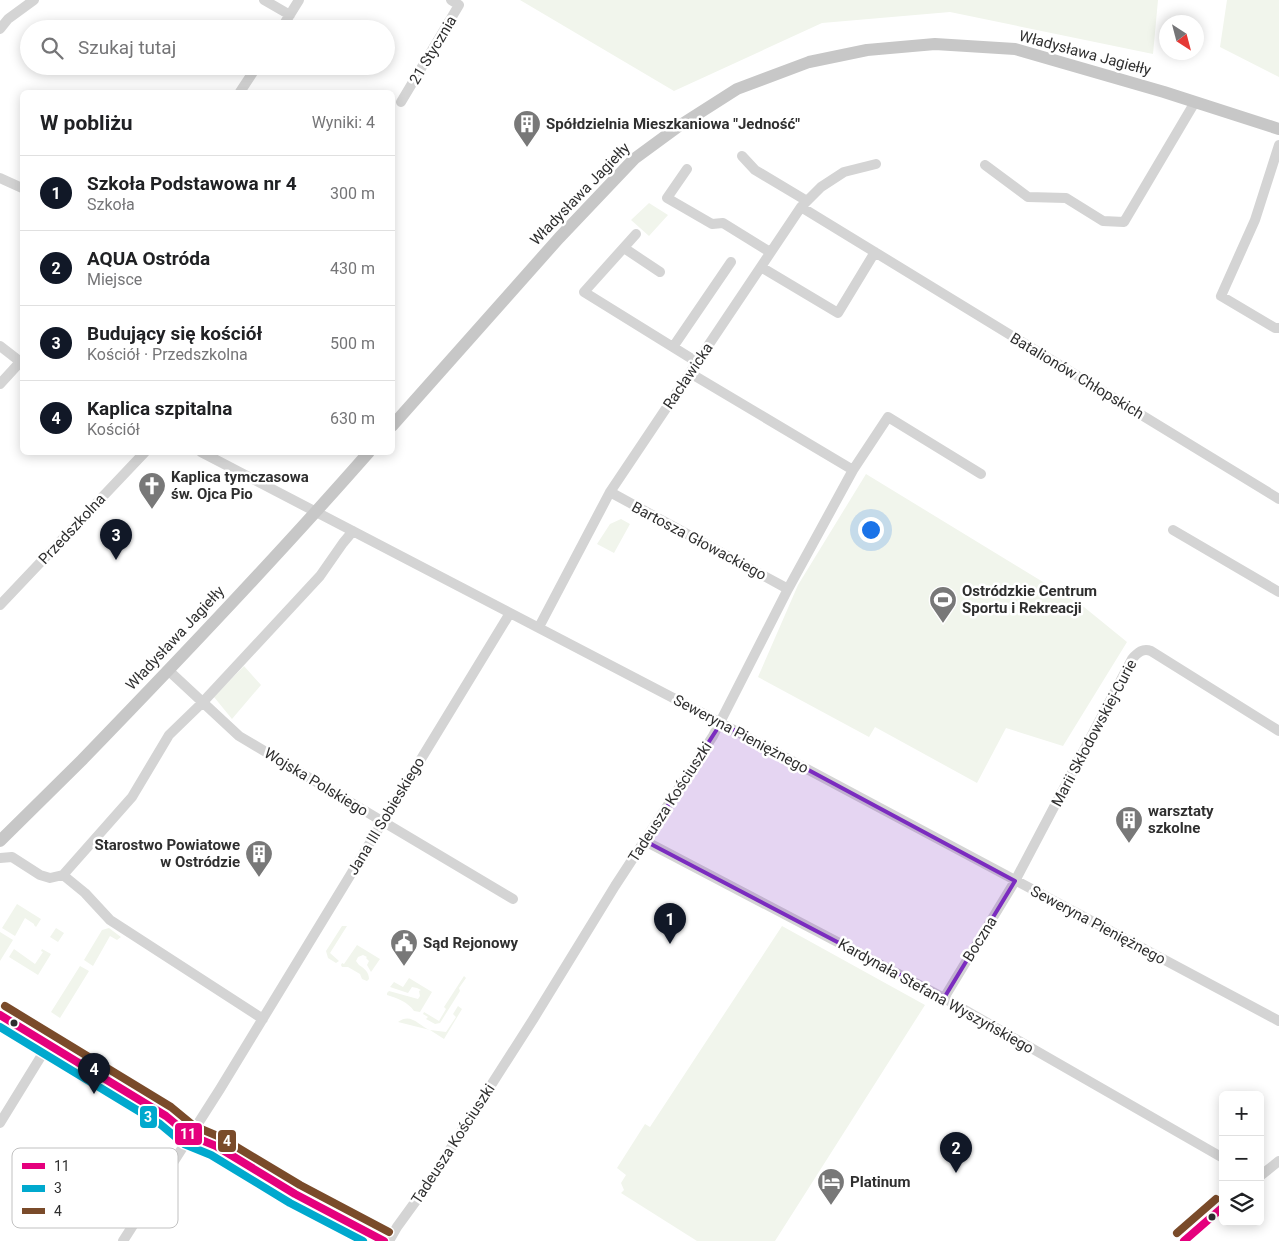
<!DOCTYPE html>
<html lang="pl">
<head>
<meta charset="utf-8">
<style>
	:root { --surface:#fff; --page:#f2f2f2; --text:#202124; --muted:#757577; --line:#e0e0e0; --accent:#111827 }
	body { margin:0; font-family:Roboto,sans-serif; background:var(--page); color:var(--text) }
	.controls { position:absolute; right:15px; bottom:15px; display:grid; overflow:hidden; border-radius:8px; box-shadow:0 2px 12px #0003 }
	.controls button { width:45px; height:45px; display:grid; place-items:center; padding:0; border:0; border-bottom:1px solid var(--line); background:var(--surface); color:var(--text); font:25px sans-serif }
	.compass { position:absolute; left:1159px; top:15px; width:45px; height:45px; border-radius:50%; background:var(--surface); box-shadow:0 2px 12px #0003; rotate:144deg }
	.you { position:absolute; left:870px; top:529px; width:18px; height:18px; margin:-12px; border:4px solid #fff; border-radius:50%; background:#1a73e8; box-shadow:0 0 0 8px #1a73e833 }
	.badge { display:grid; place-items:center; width:32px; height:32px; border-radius:50%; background:var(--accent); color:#fff; font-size:16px; font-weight:700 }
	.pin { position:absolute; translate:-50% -41px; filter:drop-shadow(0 1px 2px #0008) }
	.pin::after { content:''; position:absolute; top:26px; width:18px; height:15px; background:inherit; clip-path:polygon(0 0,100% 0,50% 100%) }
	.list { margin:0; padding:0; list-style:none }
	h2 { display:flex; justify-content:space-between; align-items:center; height:65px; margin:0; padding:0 20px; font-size:21px }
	h2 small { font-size:16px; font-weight:400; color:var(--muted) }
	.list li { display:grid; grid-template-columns:32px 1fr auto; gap:15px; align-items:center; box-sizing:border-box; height:75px; padding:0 20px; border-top:1px solid var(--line) }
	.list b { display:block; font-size:19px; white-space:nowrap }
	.list p { margin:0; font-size:16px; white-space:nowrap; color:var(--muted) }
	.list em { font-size:16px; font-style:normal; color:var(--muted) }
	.icon { flex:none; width:28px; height:28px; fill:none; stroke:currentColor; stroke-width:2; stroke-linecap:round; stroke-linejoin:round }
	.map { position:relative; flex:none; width:1279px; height:1241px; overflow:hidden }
	.search { position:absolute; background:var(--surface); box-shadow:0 2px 12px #0003; left:20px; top:20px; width:375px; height:55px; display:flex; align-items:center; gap:12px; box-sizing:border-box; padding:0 18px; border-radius:28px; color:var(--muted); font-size:19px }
	.panel { position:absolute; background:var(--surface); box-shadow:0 2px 12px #0003; left:20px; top:90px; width:375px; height:365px; border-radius:8px }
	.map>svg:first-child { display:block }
	.green { fill:#f1f5ec }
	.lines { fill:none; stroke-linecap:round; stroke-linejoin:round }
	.minor { stroke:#d4d4d4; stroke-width:10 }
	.major { stroke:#c7c7c7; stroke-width:12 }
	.bus-1-casing { stroke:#fff; stroke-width:11 }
	.bus-2-casing { stroke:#fff; stroke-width:11 }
	.bus-3-casing { stroke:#fff; stroke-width:11 }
	.bus-1 { stroke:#e5007d; stroke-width:8 }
	.bus-2 { stroke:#00a9ce; stroke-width:8 }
	.bus-3 { stroke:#7a4b2a; stroke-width:8 }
	.marked { fill:#7b2cbf; fill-opacity:0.2; stroke:#7b2cbf; stroke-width:4; stroke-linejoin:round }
	.bus-dot { fill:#2f2f2f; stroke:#fff; stroke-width:2 }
	.labels { text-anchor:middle; stroke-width:5; stroke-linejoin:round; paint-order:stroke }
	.street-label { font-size:15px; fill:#2f2f2f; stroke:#fff }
	.poi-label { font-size:15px; font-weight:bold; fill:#2f2f2f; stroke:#fff; text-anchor:start }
	.key { fill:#fff; stroke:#c1c1c1; stroke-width:1 }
	.key-label { font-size:14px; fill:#2f2f2f }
	.line-badge { stroke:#fff; stroke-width:2 }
	.badge-label { font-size:14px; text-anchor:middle; font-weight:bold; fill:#fff }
</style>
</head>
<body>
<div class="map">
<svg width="1279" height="1241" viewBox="0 0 1279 1241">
	<rect width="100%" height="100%" fill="#fff"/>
	<path class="green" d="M520,0H1158L1153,54L950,12L822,23L674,91Z
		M1227,0H1279V77L1220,47Z
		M649,203L668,215L649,236L631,220Z
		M866,474L1084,607L1127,642L1063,746L1006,728L977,783L875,727L869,737L758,677L798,585Z
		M621,519L630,524L614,553L597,544L610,524Z
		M244,666L261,685L232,719L214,697Z
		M17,904L41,919L36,927L34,925V924L25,918L15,936L2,928Z
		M342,926H347L330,953L339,961L336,963L328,958L326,951Z
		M782,926L925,1005L775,1241H697L621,1193L624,1190L621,1183L626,1175L617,1168L645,1124L650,1127Z
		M56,928L64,933L58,942L50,937Z
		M109,928L121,937L117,940L110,936L93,966L84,960L102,930Z
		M0,932L13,940L0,961Z
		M357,945L380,959L371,972L367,965L369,961L366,958L367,957L363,955L358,957L356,961L359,965C364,968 369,972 369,979L367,981L362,979L360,974L348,967H342L341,965L342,963L344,964Z
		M14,949L35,964L43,952L41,951L42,949L51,954L38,975L9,957Z
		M80,966L89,971L60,1018L51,1012Z
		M464,976L466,978L459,988L460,991L440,1023L435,1024L426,1019L428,1017L423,1014L424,1012L439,1021L446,1009L444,1007Z
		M409,978L432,992L420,1012L414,1011C408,1002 397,998 387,995V993L389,991L418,999L420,996L419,991L421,990L417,988L412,987L408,993L390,987L394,982L403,987Z
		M458,1006L462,1009L444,1039L430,1030L398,1022C411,1012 419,1026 430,1030C435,1031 441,1031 446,1032L456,1017L453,1014Z"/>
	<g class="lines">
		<path class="minor" d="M264,0L290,15
			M0,29L8,19L34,0
			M281,29L299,0
			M240,92L257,66
			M401,102L459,5L451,0
			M1279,145L1255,220L1221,296L1275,328H1279
			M742,156L755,170L807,201
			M985,165L1028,197L1066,198L1103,221L1124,222L1195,102
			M687,169L667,198L712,224L723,223L770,252
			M0,178L22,188
			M801,207L1279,499
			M636,234L584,292L697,362
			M624,248L660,272
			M761,267L838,313L875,252
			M0,346L22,363
			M673,347L731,262
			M690,373L853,470
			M0,384L22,360
			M201,452L702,713L1279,1021
			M610,492L788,589
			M1173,530L1279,592
			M0,605L145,452
			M539,627L610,492L801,207L821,187L844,172L876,164
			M168,670L239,736L513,899
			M645,841L944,998L1223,1158
			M0,858L12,857L40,875L50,878L63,875
			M944,998L1015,881L1132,659C1138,652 1143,648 1151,651L1279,731
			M0,1015L166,1116L189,1135L216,1146L295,1194L384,1241
			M263,1019L110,920L85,893L63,875L132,797L169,735L202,703L320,576L343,543L353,531
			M0,1123L48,1045
			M1260,1176L1279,1161
			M123,1241L220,1089L510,613
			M389,1241L397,1227L426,1187L534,1018L615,886L713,736L788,589L853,470L888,417L981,474
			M1184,1241L1223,1207"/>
		<path class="major" d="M392,426L559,238L634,159L679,126L737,89L809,62L867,50L935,44L1015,49L1164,92L1279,129
			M0,841C27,814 54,788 81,761C179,660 276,558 369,452"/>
		<defs>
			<path id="bus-1" d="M0,1015L166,1116L189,1135L216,1146L295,1194L384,1241
				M1184,1241L1223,1207"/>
			<path id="bus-2" d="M0,1027L160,1124L184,1144L211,1155L290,1203L363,1241"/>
			<path id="bus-3" d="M5,1006L171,1107L194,1126L220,1137L300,1185L389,1232
				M1177,1233L1216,1199"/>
		</defs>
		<use href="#bus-1" class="bus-1-casing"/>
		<use href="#bus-2" class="bus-2-casing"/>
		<use href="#bus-3" class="bus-3-casing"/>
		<use href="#bus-1" class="bus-1"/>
		<use href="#bus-2" class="bus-2"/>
		<use href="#bus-3" class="bus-3"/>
	</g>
	<path class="marked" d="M721,723L1015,881L944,998L645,841Z"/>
	<defs>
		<symbol id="building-pin" viewBox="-11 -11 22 30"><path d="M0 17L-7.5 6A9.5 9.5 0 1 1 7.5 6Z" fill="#787878" stroke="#fff"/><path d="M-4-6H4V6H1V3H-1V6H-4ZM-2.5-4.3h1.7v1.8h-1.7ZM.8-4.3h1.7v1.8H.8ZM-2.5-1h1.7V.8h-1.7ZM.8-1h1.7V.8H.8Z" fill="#fff"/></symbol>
		<symbol id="church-pin" viewBox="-11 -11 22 30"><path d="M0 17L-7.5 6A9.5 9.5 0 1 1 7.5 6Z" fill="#787878" stroke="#fff"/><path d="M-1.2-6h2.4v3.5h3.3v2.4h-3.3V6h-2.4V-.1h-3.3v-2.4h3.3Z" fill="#fff"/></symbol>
		<symbol id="stadium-pin" viewBox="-11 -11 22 30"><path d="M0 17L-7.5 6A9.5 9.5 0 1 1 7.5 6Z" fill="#787878" stroke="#fff"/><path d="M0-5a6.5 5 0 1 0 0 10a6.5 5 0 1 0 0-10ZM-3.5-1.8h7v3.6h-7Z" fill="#fff"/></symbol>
		<symbol id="civic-pin" viewBox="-11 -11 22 30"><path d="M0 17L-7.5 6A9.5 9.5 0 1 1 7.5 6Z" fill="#787878" stroke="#fff"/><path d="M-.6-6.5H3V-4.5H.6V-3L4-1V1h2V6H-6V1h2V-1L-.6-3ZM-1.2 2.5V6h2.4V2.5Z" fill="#fff"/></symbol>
		<symbol id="hotel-pin" viewBox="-11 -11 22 30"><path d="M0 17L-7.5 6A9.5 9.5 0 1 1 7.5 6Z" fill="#787878" stroke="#fff"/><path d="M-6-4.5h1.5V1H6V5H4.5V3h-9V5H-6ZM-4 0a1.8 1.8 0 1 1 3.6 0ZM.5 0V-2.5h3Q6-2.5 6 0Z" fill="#fff"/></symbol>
	</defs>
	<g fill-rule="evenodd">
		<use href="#building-pin" x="511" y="108" width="32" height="43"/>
		<use href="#church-pin" x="136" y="470" width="32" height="43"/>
		<use href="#stadium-pin" x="927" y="584" width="32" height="43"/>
		<use href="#building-pin" x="1113" y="804" width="32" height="43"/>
		<use href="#building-pin" x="243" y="838" width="32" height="43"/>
		<use href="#civic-pin" x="388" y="927" width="32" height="43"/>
		<use href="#hotel-pin" x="815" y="1166" width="32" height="43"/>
	</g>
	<g class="bus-dot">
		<circle cx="14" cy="1023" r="4.5"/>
		<circle cx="1212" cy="1217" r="4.5"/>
	</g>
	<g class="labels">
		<g class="street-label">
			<text transform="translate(433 50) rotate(-59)" y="5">21 Stycznia</text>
			<text transform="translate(1085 53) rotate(15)" y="5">Władysława Jagiełły</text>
			<text transform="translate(580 194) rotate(-46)" y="5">Władysława Jagiełły</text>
			<text transform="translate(688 376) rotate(-56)" y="5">Racławicka</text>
			<text transform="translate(1077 376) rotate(31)" y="5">Batalionów Chłopskich</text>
			<text transform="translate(72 529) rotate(-47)" y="5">Przedszkolna</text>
			<text transform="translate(699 541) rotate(28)" y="5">Bartosza Głowackiego</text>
			<text transform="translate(175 638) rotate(-47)" y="5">Władysława Jagiełły</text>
			<text transform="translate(1094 733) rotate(-62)" y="5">Marii Skłodowskiej-Curie</text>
			<text transform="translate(741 734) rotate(28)" y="5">Seweryna Pieniężnego</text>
			<text transform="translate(316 782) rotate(31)" y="5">Wojska Polskiego</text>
			<text transform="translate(670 802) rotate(-57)" y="5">Tadeusza Kościuszki</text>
			<text transform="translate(386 816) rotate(-59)" y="5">Jana III Sobieskiego</text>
			<text transform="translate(1098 925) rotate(28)" y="5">Seweryna Pieniężnego</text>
			<text transform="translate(980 939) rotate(-58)" y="5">Boczna</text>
			<text transform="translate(936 996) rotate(29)" y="5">Kardynała Stefana Wyszyńskiego</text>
			<text transform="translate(453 1144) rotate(-57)" y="5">Tadeusza Kościuszki</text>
		</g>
		<g class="poi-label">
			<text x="546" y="129">Spółdzielnia Mieszkaniowa "Jedność"</text>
			<text x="171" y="482">Kaplica tymczasowa<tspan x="171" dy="17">św. Ojca Pio</tspan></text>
			<text x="962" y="596">Ostródzkie Centrum<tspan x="962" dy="17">Sportu i Rekreacji</tspan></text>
			<text x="1148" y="816">warsztaty<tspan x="1148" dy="17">szkolne</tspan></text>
			<text x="240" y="850" text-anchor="end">Starostwo Powiatowe<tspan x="240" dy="17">w Ostródzie</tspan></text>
			<text x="423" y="948">Sąd Rejonowy</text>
			<text x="850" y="1187">Platinum</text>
		</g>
	</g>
	<rect x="12" y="1148" width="166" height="80" rx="8" class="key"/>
	<rect x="22" y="1163" width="23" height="6" fill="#e5007d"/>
	<rect x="22" y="1185" width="23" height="7" fill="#00a9ce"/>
	<rect x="22" y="1208" width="23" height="6" fill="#7a4b2a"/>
	<g class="key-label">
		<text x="54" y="1171">11</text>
		<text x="54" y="1193">3</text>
		<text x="54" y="1216">4</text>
	</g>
	<g class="line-badge">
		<rect x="139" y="1105" width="19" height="24" rx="5" fill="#00a9ce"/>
		<rect x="174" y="1122" width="29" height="24" rx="5" fill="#e5007d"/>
		<rect x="217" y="1129" width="20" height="24" rx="5" fill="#7a4b2a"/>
	</g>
	<g class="badge-label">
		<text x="148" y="1122">3</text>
		<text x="188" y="1139">11</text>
		<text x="227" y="1146">4</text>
	</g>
</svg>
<div class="controls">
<button>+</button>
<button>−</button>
<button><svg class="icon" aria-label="layers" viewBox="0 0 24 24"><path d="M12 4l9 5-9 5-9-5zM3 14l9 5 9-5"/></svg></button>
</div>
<svg class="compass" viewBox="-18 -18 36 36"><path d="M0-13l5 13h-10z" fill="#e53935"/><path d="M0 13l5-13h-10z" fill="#757577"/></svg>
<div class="you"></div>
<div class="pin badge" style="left:670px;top:944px">1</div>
<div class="pin badge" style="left:956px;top:1173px">2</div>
<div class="pin badge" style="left:116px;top:560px">3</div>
<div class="pin badge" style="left:94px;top:1094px">4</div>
<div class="search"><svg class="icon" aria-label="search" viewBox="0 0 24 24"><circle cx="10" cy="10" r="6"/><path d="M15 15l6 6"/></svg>Szukaj tutaj</div>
<section class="panel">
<h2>W pobliżu<small>Wyniki: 4</small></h2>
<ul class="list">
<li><span class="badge">1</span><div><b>Szkoła Podstawowa nr 4</b><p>Szkoła</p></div><em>300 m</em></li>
<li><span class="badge">2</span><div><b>AQUA Ostróda</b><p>Miejsce</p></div><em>430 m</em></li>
<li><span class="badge">3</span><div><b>Budujący się kościół</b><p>Kościół · Przedszkolna</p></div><em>500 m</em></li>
<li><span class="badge">4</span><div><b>Kaplica szpitalna</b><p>Kościół</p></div><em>630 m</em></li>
</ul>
</section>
</div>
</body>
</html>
